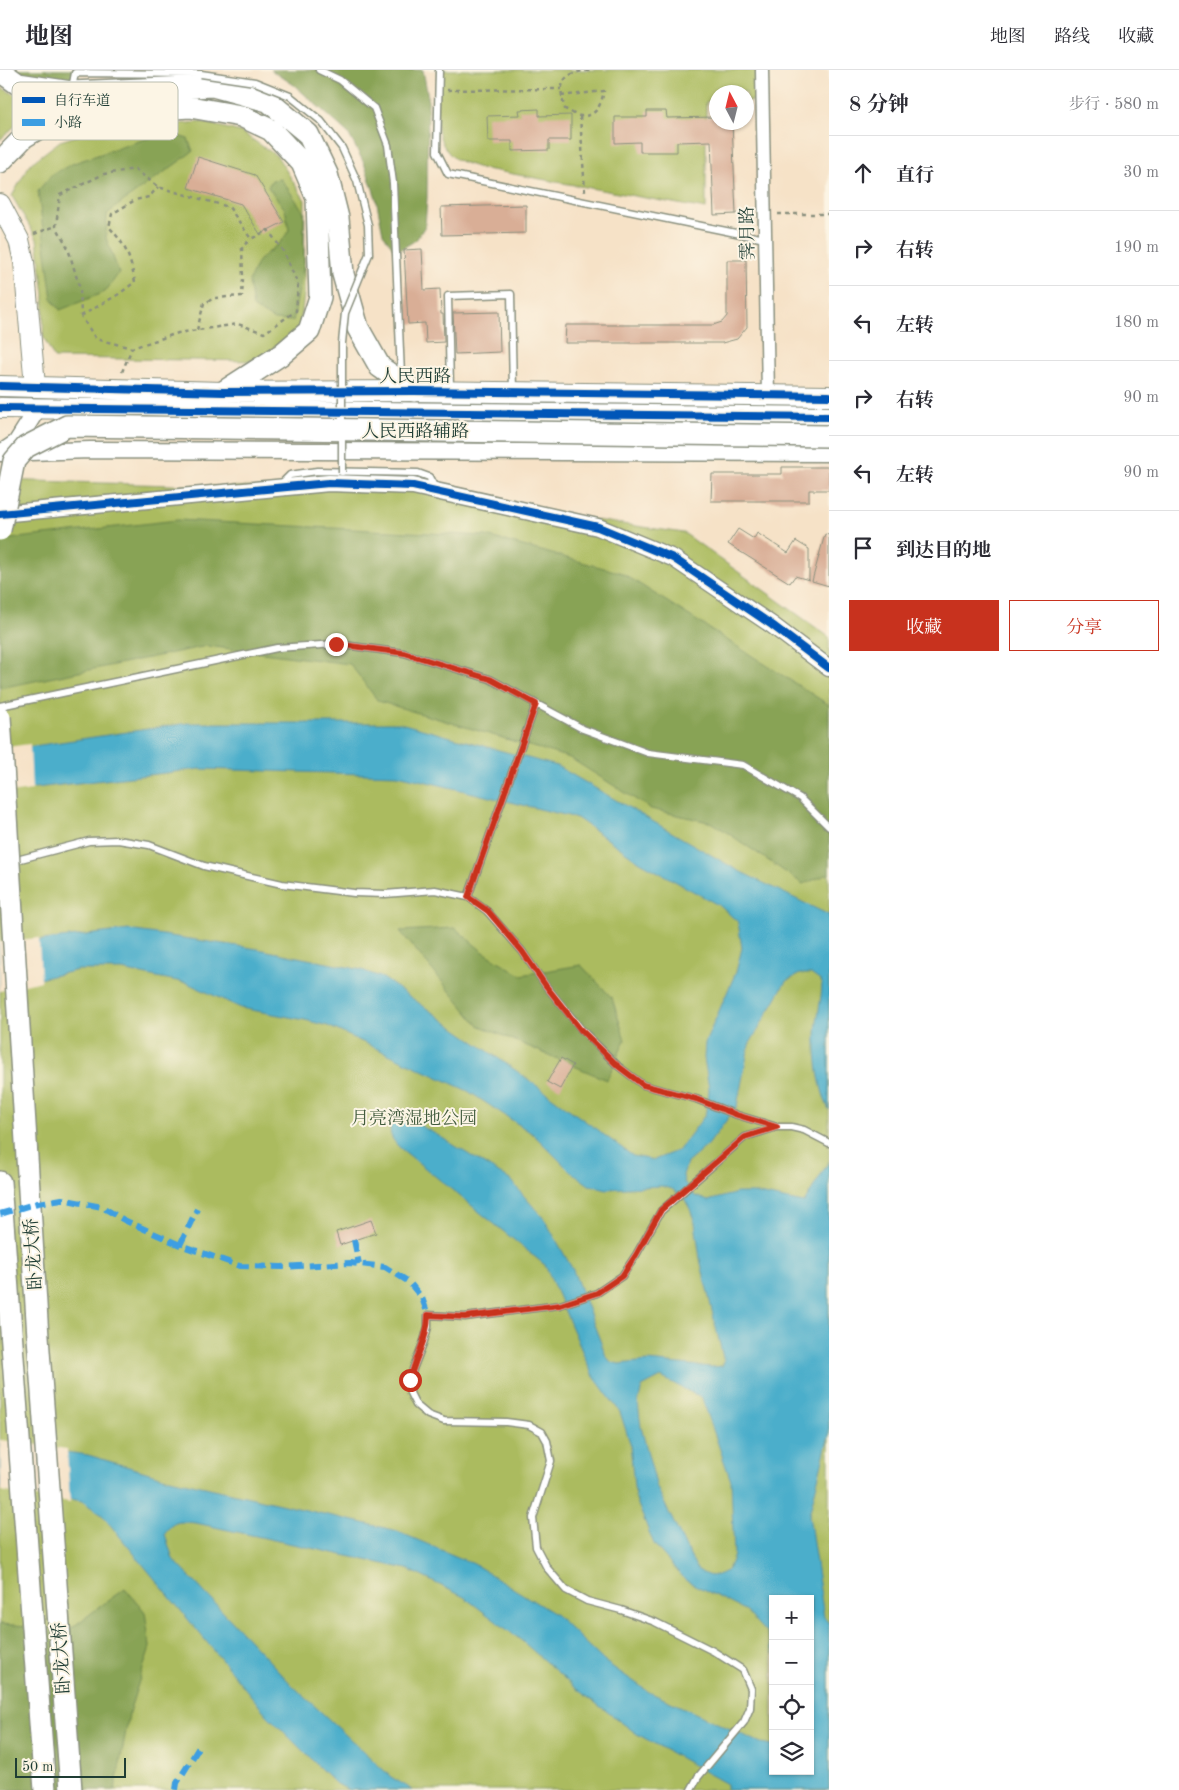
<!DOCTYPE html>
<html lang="zh">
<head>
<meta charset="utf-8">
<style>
	:root { --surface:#fff; --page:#f7f7f7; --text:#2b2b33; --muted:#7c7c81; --line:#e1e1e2; --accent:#c8321e }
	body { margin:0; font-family:"Old Standard TT","Noto Serif SC",serif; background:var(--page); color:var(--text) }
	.controls { position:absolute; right:15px; bottom:15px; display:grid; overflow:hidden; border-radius:0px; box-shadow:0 1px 4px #0004 }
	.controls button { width:45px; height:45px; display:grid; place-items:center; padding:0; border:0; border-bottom:1px solid var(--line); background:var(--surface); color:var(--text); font:25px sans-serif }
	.compass { position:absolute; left:709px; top:15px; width:45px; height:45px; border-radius:50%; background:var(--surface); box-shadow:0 1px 4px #0004; rotate:353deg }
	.scale { position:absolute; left:15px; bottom:12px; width:111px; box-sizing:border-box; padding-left:5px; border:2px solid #1f3d34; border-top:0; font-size:14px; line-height:18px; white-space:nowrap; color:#1f3d34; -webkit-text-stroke:4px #fcf5e5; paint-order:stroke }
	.stop { position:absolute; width:15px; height:15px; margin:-11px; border:4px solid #c8321e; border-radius:50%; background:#fff }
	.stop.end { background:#c8321e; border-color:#fff; box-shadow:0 1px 5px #0008 }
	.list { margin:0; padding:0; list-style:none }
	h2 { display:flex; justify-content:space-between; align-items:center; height:65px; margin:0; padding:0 20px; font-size:21px }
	h2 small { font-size:16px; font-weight:400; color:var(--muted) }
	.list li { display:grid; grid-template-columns:32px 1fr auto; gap:15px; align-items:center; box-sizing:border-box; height:75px; padding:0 20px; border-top:1px solid var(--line) }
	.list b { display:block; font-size:19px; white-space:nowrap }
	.list em { font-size:16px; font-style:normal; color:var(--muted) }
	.actions { display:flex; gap:10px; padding:15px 20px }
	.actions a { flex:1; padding:11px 0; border:1px solid var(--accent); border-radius:0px; text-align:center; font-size:18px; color:var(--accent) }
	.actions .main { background:var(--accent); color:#fff }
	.icon { flex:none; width:28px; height:28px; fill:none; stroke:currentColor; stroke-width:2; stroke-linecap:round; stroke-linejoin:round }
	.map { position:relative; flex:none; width:829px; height:1720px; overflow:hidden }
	header { display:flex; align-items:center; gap:30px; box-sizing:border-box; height:70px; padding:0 25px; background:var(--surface); border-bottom:1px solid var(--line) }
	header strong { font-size:24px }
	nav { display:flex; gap:28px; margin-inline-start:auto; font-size:18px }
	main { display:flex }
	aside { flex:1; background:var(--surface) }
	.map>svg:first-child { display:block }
	.green { fill:#abbb5e; stroke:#657c49; fill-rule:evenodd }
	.forest { fill:#88a355; stroke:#547044 }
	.water { fill:#4caecb; stroke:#367680; fill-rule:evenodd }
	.pier { fill:#f6e2c7 }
	.building { fill:#d9ae96 }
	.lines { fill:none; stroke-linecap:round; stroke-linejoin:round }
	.service-casing { stroke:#8a907e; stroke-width:9 }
	.minor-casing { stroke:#8a907e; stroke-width:15 }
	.tertiary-casing { stroke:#8a907e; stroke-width:19 }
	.primary-casing { stroke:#8a907e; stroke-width:22 }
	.trunk-casing { stroke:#8a907e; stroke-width:24 }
	.path { stroke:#8a907e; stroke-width:2.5; stroke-dasharray:4 4; stroke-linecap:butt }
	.service { stroke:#fff; stroke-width:6 }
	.minor { stroke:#fff; stroke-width:12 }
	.tertiary { stroke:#fff; stroke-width:16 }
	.primary { stroke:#fff; stroke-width:20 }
	.trunk { stroke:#fff; stroke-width:21 }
	.service-bridge-casing { stroke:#8a907e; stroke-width:9; stroke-linecap:butt }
	.trunk-bridge-casing { stroke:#8a907e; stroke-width:24; stroke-linecap:butt }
	.service-bridge { stroke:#fff; stroke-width:6 }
	.trunk-bridge { stroke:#fff; stroke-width:21 }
	.quiet { stroke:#3c9ee2; stroke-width:6; stroke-dasharray:12 6; stroke-linecap:butt }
	.cycleway-casing { stroke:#fcf5e5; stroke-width:11 }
	.cycleway { stroke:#0057b8; stroke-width:8 }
	.route { stroke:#c8321e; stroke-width:6 }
	.labels { text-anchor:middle; stroke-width:4; stroke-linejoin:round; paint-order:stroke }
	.street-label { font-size:18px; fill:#1f3d34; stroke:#fcf5e5 }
	.park-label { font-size:18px; fill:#425c3e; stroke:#fcf5e5 }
	.key { fill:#fcf5e5; stroke:#babeb0; stroke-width:1 }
	.key-label { font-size:14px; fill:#1f3d34 }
</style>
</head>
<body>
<header>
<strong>地图</strong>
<nav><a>地图</a><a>路线</a><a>收藏</a></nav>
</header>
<main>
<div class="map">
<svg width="829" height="1720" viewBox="0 0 829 1720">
	<rect width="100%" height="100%" fill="#fcf5e5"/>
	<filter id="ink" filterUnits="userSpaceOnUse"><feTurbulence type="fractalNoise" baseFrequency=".02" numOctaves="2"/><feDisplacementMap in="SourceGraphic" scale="10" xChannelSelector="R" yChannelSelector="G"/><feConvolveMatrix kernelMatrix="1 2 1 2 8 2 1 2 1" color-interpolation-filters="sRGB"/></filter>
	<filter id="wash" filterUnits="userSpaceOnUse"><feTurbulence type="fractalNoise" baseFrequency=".0096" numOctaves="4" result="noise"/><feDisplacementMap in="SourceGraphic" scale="20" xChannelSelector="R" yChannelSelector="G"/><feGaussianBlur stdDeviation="1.12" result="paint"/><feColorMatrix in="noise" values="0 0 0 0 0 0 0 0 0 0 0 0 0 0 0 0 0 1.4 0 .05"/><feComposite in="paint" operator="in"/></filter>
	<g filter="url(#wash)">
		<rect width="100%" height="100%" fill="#f6e2c7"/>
		<path class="green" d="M439,0H762L763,31H747L746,22H716V30L706,32V139L480,98C472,95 461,93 454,88C429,68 438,29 439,0Z
			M0,17L26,30L71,32L54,36L19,52L0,70Z
			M202,52L241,62L277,86L305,130L304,225L300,257L258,291L54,288L43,266L44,224L37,169L12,126L30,94L60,71L96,60Z
			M0,410L276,418L413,416L506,437L684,463L829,567V1720H0ZM773,1529H810V1701H773Z"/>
		<path class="forest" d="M0,0H75L71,22Z
			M271,0H423L428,27L427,128L425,156L416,170L396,182L383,164L376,128L364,93L348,63L294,15Z
			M171,64L188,69L193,81C165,103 135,121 107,144L106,168L119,203L105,222L60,240L52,229L38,121L51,105L74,93L148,68Z
			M281,109L304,142V194L293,251L274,250L253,237L249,211L258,191L282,171L289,160L285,139L268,117L272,110Z
			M178,450L486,466L622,503L829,635V804L803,814L713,753L651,739L570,688L378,631L350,594L207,576L0,618V470Z
			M455,858L482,881L521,905L581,895L612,928L625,970L607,1010L478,955L400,861Z
			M125,1518L145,1542L150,1577L130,1639L115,1720H0V1554L70,1559Z"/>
		<path class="water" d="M188,653H400L557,696L737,800L829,845V1040C817,1013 814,980 817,951C819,938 822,925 822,912L811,904H800L786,911L749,975L737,1036L708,1075L687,1093L683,1105L684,1112L695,1126L708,1131L737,1123H754L804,1133L829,1091V1365L809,1445L824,1547L829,1554V1720H727V1714L637,1664L574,1617L522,1571L464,1527L407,1499L196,1453C181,1452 173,1449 165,1464L173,1489L292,1615L391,1707L413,1720H350L336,1714L267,1645L102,1445L82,1431L0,1418V1373L88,1385L170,1409L394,1460L474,1494L556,1545L604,1591L649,1622L761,1673L773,1675V1701H810V1529H773V1584L767,1564L746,1541L685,1510L654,1474L635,1427L630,1373L620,1342L592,1304L545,1195L399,1077C391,1068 388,1063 392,1052L400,1048L410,1050L439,1066L510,1110L545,1150L573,1200L606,1286L611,1292L619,1294L648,1291L712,1297L722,1296L724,1292L700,1189L695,1153L690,1139L684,1128L672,1119L662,1116L607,1119L589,1115L570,1101L533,1064L468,1021L328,956L305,950L241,938L187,913L122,900H78L0,918V875L129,860L258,879L362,900L383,908L518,1002L633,1086L654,1090L679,1080L705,1045L708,1031L709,1019L704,988L705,973L736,902L742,878L738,852L720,836L640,792L577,748L398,705L200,699L0,722V681ZM661,1307L702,1328L731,1411L734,1485L728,1500C713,1508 709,1508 696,1498L657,1418L641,1357L638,1333L642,1317Z"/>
		<path class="pier" d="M30,674L32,720L0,724V678Z
			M39,868L41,911L0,921V872Z
			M0,1370L67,1379L70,1432L1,1421Z"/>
		<g id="blocks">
			<path class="building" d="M539,39V46L571,45V70H549V80L512,81V71H488L487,46L520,45L519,40Z
				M647,41H666L667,48L716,47V52H732L736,144L714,145L711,71L677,72V82H640V72L615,73V47H647Z
				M198,87L255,105L284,152L260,164L241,134L188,118Z
				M526,135V163L442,165L441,137Z
				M422,179L424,220L440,219L441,244H443L444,272L426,273L425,253L408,254L404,180Z
				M727,190H746L747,257L737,269L722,273H565L566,255H713L722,252L727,246Z
				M499,242L500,282L455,284L453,243Z
				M782,397H829V420H809V431H711L712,404H782Z
				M738,459L754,469L757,463L788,483L796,471L809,479V510L795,506L790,513L728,474Z
				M825,464L829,465V516L812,511Z
				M561,988L573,995L560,1019L547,1012Z
				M371,1150L376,1163L340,1175L336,1162Z"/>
		</g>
	</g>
	<g filter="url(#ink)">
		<use href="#blocks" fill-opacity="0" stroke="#8a907e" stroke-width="1"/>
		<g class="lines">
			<defs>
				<path id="service" d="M319,0L340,10L374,38L388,75L393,113L401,305
					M439,0L437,82L448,104L765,169
					M72,18L75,3L201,4
					M450,318L448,226L511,224L513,321
					M281,414L290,405L317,401L418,403L429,407L435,418
					M0,636L277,578L336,574L404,583L490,609L583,659L648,683L743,695L800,728L829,757
					M13,791L89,771L118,770L149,775L204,796L282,814L354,823L385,824L435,820L468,827L487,841L522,881L546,916L581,959L618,996L643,1015L696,1029L737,1045L777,1057H791L804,1060L829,1073
					M468,827L536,634
					M691,1720L698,1707L744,1652L750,1638L751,1619L743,1600L713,1581L655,1552L621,1540L587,1531L566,1520L547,1498L536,1477L533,1448L551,1391L547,1371L542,1362L529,1355L506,1352L444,1351L428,1345L416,1335L410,1323L411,1310L413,1299L424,1271L428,1257V1245L465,1247L560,1235L597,1223L622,1206L636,1185L661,1141L745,1067L777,1057"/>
				<path id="minor" d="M762,0L768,325"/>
				<path id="tertiary" d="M0,383L90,380L829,383
					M1,383L16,373L38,338
					M0,444L329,413L413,416L598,457L673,488L772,555L829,598"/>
				<path id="primary" d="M0,134L19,170L24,192L35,316
					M0,316L223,322L414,321L829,326
					M0,338L829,347"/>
				<path id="trunk" d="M0,1L18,14L71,22L213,16L268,31L308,64L327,104L338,148L343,204L358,258L380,297L414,321
					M0,92L24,67L61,45L190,37L241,46L271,60L302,93L317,128L320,227L309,261L282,284L223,322
					M0,1112L45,1720"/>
			</defs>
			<use href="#service" class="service-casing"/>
			<use href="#minor" class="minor-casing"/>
			<use href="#tertiary" class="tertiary-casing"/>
			<use href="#primary" class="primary-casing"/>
			<use href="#trunk" class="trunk-casing"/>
			<path class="path" d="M447,20L561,19
				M561,26L604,21C601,34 597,47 581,46C576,46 570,41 565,39C557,14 562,1 591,1
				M580,46L585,122
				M778,144H829
				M34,164L56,156
				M81,246L119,224L135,212C130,188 127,176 109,157L112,144L135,130L149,127L158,117
				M197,260L204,233L215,228L242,226L243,209L242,177L251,169
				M122,302L132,278L178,263L238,254L264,263L296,241L298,214L283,181L268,160L251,169L229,137L158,117L135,99L104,104L60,125L56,156L68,178L80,219L81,246L96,269L132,278"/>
			<use href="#service" class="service"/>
			<use href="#minor" class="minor"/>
			<use href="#tertiary" class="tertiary"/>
			<use href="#primary" class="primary"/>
			<use href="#trunk" class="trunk"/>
			<defs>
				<path id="service-bridge" d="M201,4L255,12L290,26L321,51L342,78L357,111L368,155L369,184L345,243L342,273V402"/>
				<path id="trunk-bridge" d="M0,460L14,391L26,377L67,356L829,366
					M0,647L38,1267L71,1720"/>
			</defs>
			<use href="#service-bridge" class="service-bridge-casing"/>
			<use href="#trunk-bridge" class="trunk-bridge-casing"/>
			<use href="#service-bridge" class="service-bridge"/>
			<use href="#trunk-bridge" class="trunk-bridge"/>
			<path class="quiet" d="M0,1144L38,1133L62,1129L102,1137L124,1150L180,1175L240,1196L282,1197L351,1193L385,1197L409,1212L422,1228L428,1245
				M354,1170L359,1194
				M180,1175L197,1139
				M176,1720L177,1713L201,1674"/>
			<defs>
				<path id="cycleway" d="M0,316L223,322L414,321L829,326
					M0,338L829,347
					M0,444L329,413L413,416L598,457L673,488L772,555L829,598"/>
			</defs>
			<use href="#cycleway" class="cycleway-casing"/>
			<use href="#cycleway" class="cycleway"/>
		</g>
	</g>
	<g class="lines" filter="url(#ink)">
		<path class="route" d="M336,574L404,583L490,609L536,634L468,827L488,841L522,881L546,916L580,959L618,996L643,1015L696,1029L737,1045L777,1057L745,1067L661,1140L636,1185L622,1206L597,1223L560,1235L465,1247L428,1245C428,1269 415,1287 410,1310"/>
	</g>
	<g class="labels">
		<g class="street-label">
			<text transform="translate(747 163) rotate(-91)" y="6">霁月路</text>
			<text x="415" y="312">人民西路</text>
			<text x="415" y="367">人民西路辅路</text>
			<text transform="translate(33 1184) rotate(-94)" y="6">卧龙大桥</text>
			<text transform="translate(61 1588) rotate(-94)" y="6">卧龙大桥</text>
		</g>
		<g class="park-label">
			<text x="414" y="1054">月亮湾湿地公园</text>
		</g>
	</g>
	<rect x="12" y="12" width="166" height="58" rx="8" class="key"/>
	<rect x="22" y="27" width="23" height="6" fill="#0057b8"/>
	<rect x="22" y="49" width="23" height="7" fill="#3c9ee2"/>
	<g class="key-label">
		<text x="54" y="35">自行车道</text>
		<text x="54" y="57">小路</text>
	</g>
</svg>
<div class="controls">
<button>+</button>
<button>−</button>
<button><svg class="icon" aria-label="locate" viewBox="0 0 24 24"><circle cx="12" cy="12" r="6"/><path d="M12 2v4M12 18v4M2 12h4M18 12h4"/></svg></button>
<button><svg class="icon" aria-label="layers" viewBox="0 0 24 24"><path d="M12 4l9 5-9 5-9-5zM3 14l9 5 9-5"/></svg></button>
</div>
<svg class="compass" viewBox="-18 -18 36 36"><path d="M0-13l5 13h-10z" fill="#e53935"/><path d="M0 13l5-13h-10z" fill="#7c7c81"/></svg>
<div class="scale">50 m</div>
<div class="stop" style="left:410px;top:1310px"></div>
<div class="stop end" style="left:336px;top:574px"></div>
</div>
<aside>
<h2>8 分钟<small>步行 · 580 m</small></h2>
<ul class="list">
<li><svg class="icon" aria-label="ahead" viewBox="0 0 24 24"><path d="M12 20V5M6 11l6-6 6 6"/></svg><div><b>直行</b></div><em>30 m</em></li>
<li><svg class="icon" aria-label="right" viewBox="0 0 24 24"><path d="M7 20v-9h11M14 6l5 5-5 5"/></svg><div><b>右转</b></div><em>190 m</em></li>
<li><svg class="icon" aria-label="left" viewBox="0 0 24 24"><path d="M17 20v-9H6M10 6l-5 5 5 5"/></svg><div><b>左转</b></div><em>180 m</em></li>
<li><svg class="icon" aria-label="right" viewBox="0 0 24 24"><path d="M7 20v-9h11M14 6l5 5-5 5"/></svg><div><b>右转</b></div><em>90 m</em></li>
<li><svg class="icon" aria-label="left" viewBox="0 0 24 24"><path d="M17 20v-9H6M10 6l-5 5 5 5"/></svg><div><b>左转</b></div><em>90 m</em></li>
<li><svg class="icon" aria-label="arrive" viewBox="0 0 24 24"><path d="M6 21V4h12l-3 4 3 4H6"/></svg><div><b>到达目的地</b></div></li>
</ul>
<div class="actions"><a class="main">收藏</a><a>分享</a></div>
</aside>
</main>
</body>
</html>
